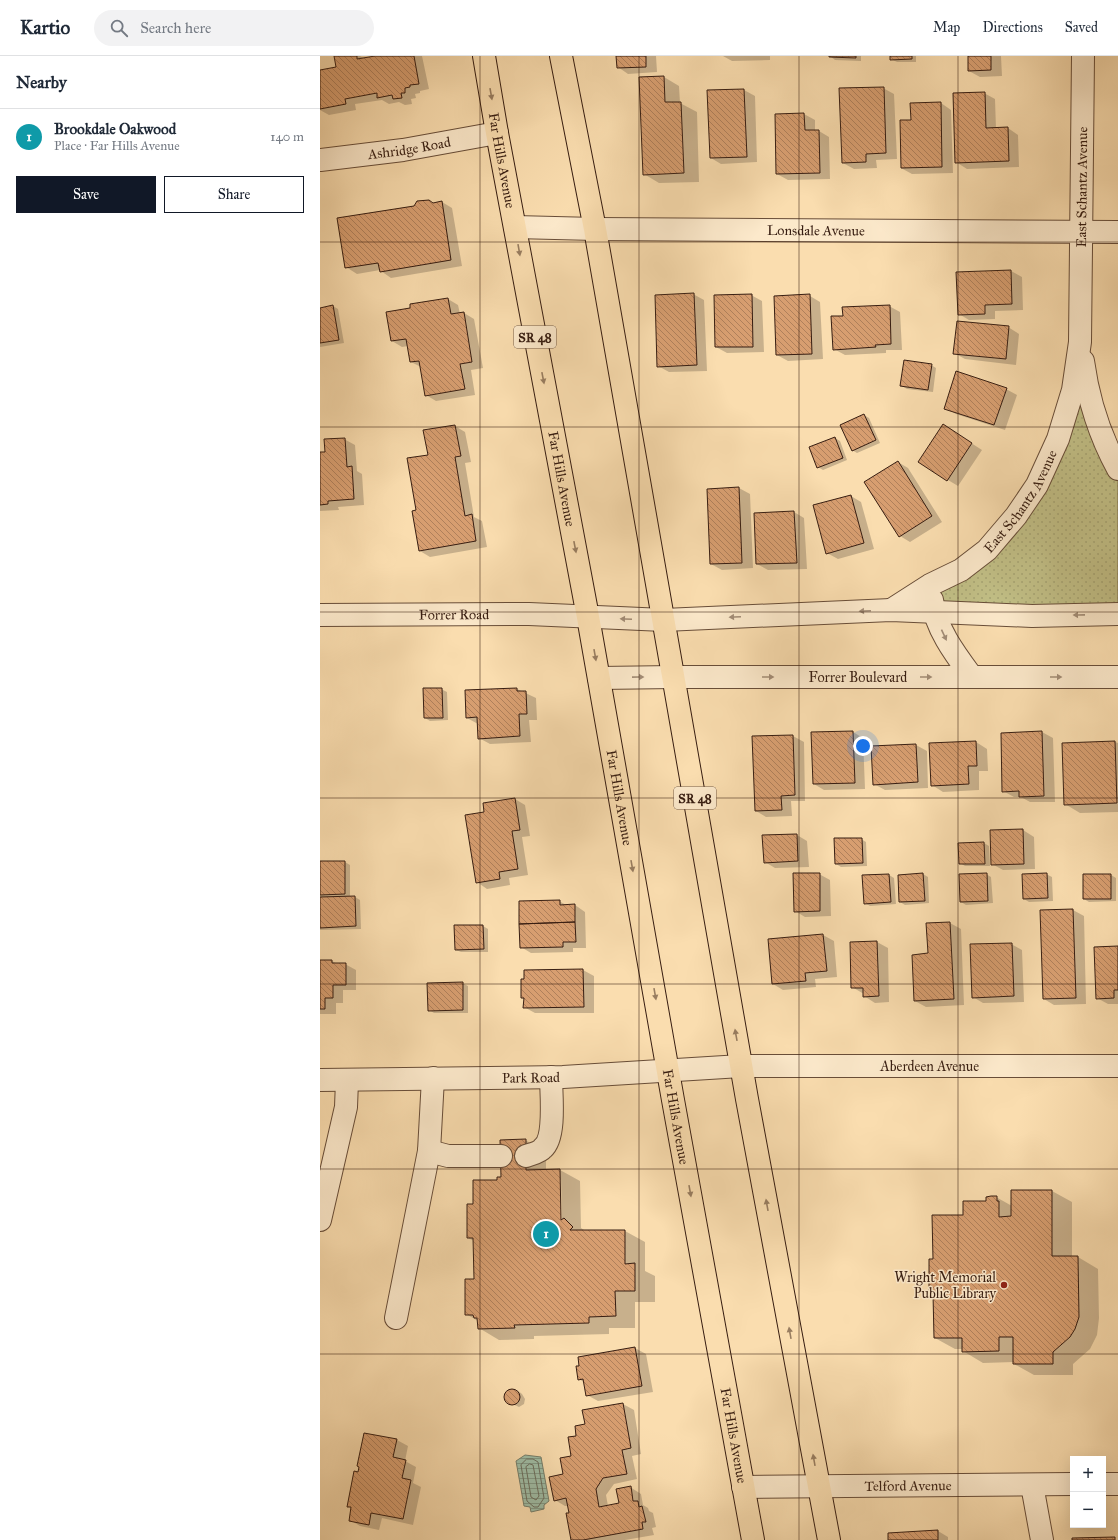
<!DOCTYPE html>
<html lang="en">
<head>
<meta charset="utf-8">
<style>
	:root { --surface:#fff; --page:#f2f2f3; --text:#1f2937; --muted:#747a83; --line:#e0e1e3; --accent:#111827 }
	body { margin:0; font-family:"IM FELL Great Primer",serif; background:var(--page); color:var(--text) }
	.controls { position:absolute; right:12px; bottom:12px; display:grid; overflow:hidden; border-radius:0px; box-shadow:0 4px 16px #0002 }
	.controls button { width:36px; height:36px; display:grid; place-items:center; padding:0; border:0; border-bottom:1px solid var(--line); background:var(--surface); color:var(--text); font:20px sans-serif }
	.you { position:absolute; left:543px; top:690px; width:14px; height:14px; margin:-10px; border:3px solid #fff; border-radius:50%; background:#1a73e8; box-shadow:0 0 0 6px #1a73e833 }
	.badge { display:grid; place-items:center; width:26px; height:26px; border-radius:50%; background:var(--accent); color:#fff; font-size:13px; font-weight:700 }
	.pin { position:absolute; translate:-50% -50%; border:2px solid #fff; box-shadow:0 1px 4px #0006 }
	.list { margin:0; padding:0; list-style:none }
	h2 { display:flex; justify-content:space-between; align-items:center; height:52px; margin:0; padding:0 16px; font-size:17px }
	h2 small { font-size:13px; font-weight:400; color:var(--muted) }
	.list li { display:grid; grid-template-columns:26px 1fr auto; gap:12px; align-items:center; box-sizing:border-box; height:56px; padding:0 16px; border-top:1px solid var(--line) }
	.list b { display:block; font-size:15px; white-space:nowrap }
	.list p { margin:0; font-size:13px; white-space:nowrap; color:var(--muted) }
	.list em { font-size:13px; font-style:normal; color:var(--muted) }
	.actions { display:flex; gap:8px; padding:12px 16px }
	.actions a { flex:1; padding:9px 0; border:1px solid var(--accent); border-radius:0px; text-align:center; font-size:14px; color:var(--accent) }
	.actions .main { background:var(--accent); color:#fff }
	.icon { flex:none; width:22px; height:22px; fill:none; stroke:currentColor; stroke-width:2; stroke-linecap:round; stroke-linejoin:round }
	.map { position:relative; flex:none; width:798px; height:1484px; overflow:hidden }
	header { display:flex; align-items:center; gap:24px; box-sizing:border-box; height:56px; padding:0 20px; background:var(--surface); border-bottom:1px solid var(--line) }
	header strong { font-size:19px }
	nav { display:flex; gap:22px; margin-inline-start:auto; font-size:14px }
	.search { width:280px; height:36px; background:var(--page); display:flex; align-items:center; gap:10px; box-sizing:border-box; padding:0 14px; border-radius:22px; color:var(--muted); font-size:15px }
	main { display:flex }
	aside { flex:1; background:var(--surface) }
	.map>svg:first-child { display:block }
	.grass { fill:url(#grass-dots); stroke:#7c6e4c }
	.water { fill:url(#water-rules); stroke:#757d6a }
	.shadow { fill:#0003; fill-rule:evenodd }
	.lines { fill:none; stroke-linecap:round; stroke-linejoin:round }
	.shore { stroke:#6b6d5c; stroke-width:1 }
	.building { fill:url(#building-back-hatch); stroke:#371d11 }
	.minor-casing { stroke:#684d38; stroke-width:24 }
	.major-casing { stroke:#371d11; stroke-width:24 }
	.minor { stroke:#fce9cb; stroke-width:22 }
	.major { stroke:#faddaf; stroke-width:22 }
	.oneway { fill:#987d60 }
	.oneway2 { fill:#a38d77 }
	.grid { fill:none; stroke:#371d11; stroke-width:1; stroke-opacity:0.55 }
	.poi-dot { fill:#8f2418; stroke:#fce9cb; stroke-width:1.5 }
	.labels { text-anchor:middle; stroke-width:3; stroke-linejoin:round; paint-order:stroke }
	.shield { fill:#fce9cb; stroke:#725a49; stroke-width:1 }
	.shield-label { font-size:13px; font-weight:bold; fill:#371d11 }
	.street-label { font-size:14px; fill:#371d11; stroke:#fce9cb }
	.poi-label { font-size:14px; fill:#371d11; stroke:#fce9cb; text-anchor:end }
</style>
</head>
<body>
<header>
<strong>Kartio</strong>
<div class="search"><svg class="icon" aria-label="search" viewBox="0 0 24 24"><circle cx="10" cy="10" r="6"/><path d="M15 15l6 6"/></svg>Search here</div>
<nav><a>Map</a><a>Directions</a><a>Saved</a></nav>
</header>
<main>
<aside>
<h2>Nearby<small></small></h2>
<ul class="list">
<li><span class="badge" style="background:#0f9aa8">1</span><div><b>Brookdale Oakwood</b><p>Place · Far Hills Avenue</p></div><em>140 m</em></li>
</ul>
<div class="actions"><a class="main">Save</a><a>Share</a></div>
</aside>
<div class="map">
<svg width="798" height="1484" viewBox="0 0 798 1484">
	<defs>
		<pattern id="grass-dots" width="8" height="8" patternUnits="userSpaceOnUse"><rect width="8" height="8" fill="#c2c087"/><path d="M2 2h.1M6 6h.1" fill="none" stroke="#a7a574" stroke-width="1.8" stroke-linecap="round"/></pattern>
		<pattern id="water-rules" width="6" height="5" patternUnits="userSpaceOnUse"><rect width="6" height="5" fill="#9fbda6"/><path d="M0 2.5h6" fill="none" stroke="#829986"/></pattern>
		<pattern id="building-back-hatch" width="6" height="6" patternUnits="userSpaceOnUse"><rect width="6" height="6" fill="#d79e70"/><path d="M-1 5l2 2M0 0l6 6M5-1l2 2" fill="none" stroke="#af805b"/></pattern>
	</defs>
	<rect width="100%" height="100%" fill="#faddaf"/>
	<filter id="stains"><feTurbulence type="fractalNoise" baseFrequency=".005" numOctaves="4"/><feColorMatrix values="0 0 0 0 .2 0 0 0 0 .09 0 0 0 0 .02 0 0 0 .5 -.17"/></filter>
	<radialGradient id="worn" r=".72"><stop offset=".6" stop-color="#630" stop-opacity="0"/><stop offset="1" stop-color="#630" stop-opacity=".3"/></radialGradient>
	<path class="grass" d="M757,312L798,413V558L614,556L610,529L696,460Z"/>
	<path class="water" d="M205,1399L221,1401L229,1445L224,1449V1453L211,1456L210,1451L204,1450L196,1405Z"/>
	<path class="shadow" d="M21,0H40L45,3L61,0H102L109,33L100,35V37L95,38L96,42L91,43L92,48L85,49L79,46L69,48L62,44L35,48L36,54L9,59L0,54V15L17,12Z
		M297,0H336L337,16L308,18L298,11Z
		M403,0H450V4L412,5Z
		M510,0H541V5L515,4Z
		M571,0H596V6H577L571,3Z
		M649,0H681L682,20L660,21L649,15Z
		M344,21L359,30L360,47L377,56L379,126L339,127L324,118Z
		M563,32L574,38L577,103L556,104L557,112L534,113L523,107Z
		M424,34L435,40L437,106L401,108L391,102Z
		M664,37L675,43L676,73L688,72L698,79L699,111L647,113L636,106Z
		M621,47L631,54L633,117L592,118L581,112L592,65Z
		M484,58L495,64V75H499L509,81L510,123L468,124L457,118Z
		M122,146L132,152L142,210L71,222L61,215L60,214L37,218L26,211L113,148Z
		M691,215L702,221L703,254L675,255V263L649,264L639,258L637,217Z
		M373,238L384,244L387,315L349,316L338,310Z
		M431,239L442,245L444,296L407,297L396,291Z
		M490,240L500,246L503,303L468,305L457,299Z
		M128,243L138,249L140,258L144,257L154,263L163,312L151,314L155,339L116,345L106,339L101,311L91,306L88,290L82,291L72,285L91,253Z
		M13,250L18,253L24,287L0,291V253Z
		M569,250L580,256L582,294H566V297L525,299L514,293Z
		M688,271L699,278L696,309L645,303L634,297Z
		M611,309L616,312L613,336L587,333L582,330Z
		M686,333L697,339L685,374L636,358L625,352Z
		M544,359L549,362L560,387L537,397L532,394Z
		M623,369L662,394L638,430L628,424Z
		M135,370L145,376L151,406L145,407L154,461L162,465L167,491L110,501L100,495L98,455L109,400Z
		M515,382L520,385L527,404L503,414L498,411Z
		M24,383L35,389L37,415L42,418L44,449L18,451L19,454L0,455V397H6Z
		M578,406L588,412L622,466L590,486L580,480Z
		M419,432L430,438L433,512L402,514L391,508Z
		M531,440L541,446L554,493L518,503L507,497Z
		M474,456L484,462L487,513L448,514L437,508Z
		M121,633L127,636L128,664L110,665L105,662Z
		M197,633L216,642L217,664H209L211,686L170,688L159,682L158,668L147,662L146,635Z
		M533,676L543,682L545,733L504,734L494,728Z
		M722,676L733,682L735,746H710L701,741H694L683,735Z
		M473,680L484,686L485,745H471L472,760L446,761L436,755Z
		M656,686L667,693L668,715H659V734L623,736L612,729L610,688Z
		M795,686L798,687V756L760,757L745,748Z
		M596,689L607,695L608,732L565,734L554,728Z
		M195,743L205,749L210,780L202,781L208,819L189,822L190,829L167,833L157,826L165,757Z
		M703,774L714,781L715,813L683,814L672,808L671,775Z
		M477,779L487,785L489,811L455,812L445,806Z
		M541,783L546,786L547,810L521,811L516,808Z
		M664,787L669,790L670,810H645L640,807L639,788Z
		M0,806H25L30,809V841H35L40,844L41,873L0,874Z
		M499,818L510,824L511,860L485,861L475,855Z
		M603,818L608,821L609,847L585,849L580,846Z
		M666,818L671,821L673,847L646,849L641,846Z
		M726,818L732,821L733,845L709,846L704,843Z
		M569,819L574,822L576,848L550,850L545,847L544,820Z
		M791,819L796,822V845L769,846L764,843Z
		M239,845L248,850L255,849L265,856L266,892H253V896L211,897L201,891Z
		M753,854L764,860L766,948L734,949L724,943Z
		M630,867L641,873L644,949L606,951L595,945L609,898Z
		M163,870L168,873V896H141L136,894Z
		M503,879L514,885L517,921L495,923L496,931L463,934L453,928Z
		M557,886L568,892L569,946L555,947L544,940V938L532,931Z
		M691,888L702,894L704,946L663,947L653,941Z
		M798,891V948H788L777,942Z
		M0,905H12L17,908H25L36,914V934H23V947H16V958H0Z
		M263,914L274,920V957H215L204,951L205,943L202,942Z
		M142,927L148,930V957H114L109,954Z
		M205,1084L226,1096V1114H240L260,1125L261,1172L264,1174L305,1175L325,1186V1215L335,1220V1246H315V1272H289V1278L214,1280V1283L179,1284L159,1272L158,1265L146,1258L155,1224L154,1185L148,1182L154,1149L178,1125L182,1123ZM239,1124H241L242,1169H240Z
		M732,1135L752,1146V1201H758L778,1213L779,1262L777,1279L770,1293L753,1308V1319H714L694,1308V1306L663,1307L643,1295V1293H635L615,1282L614,1240L610,1238L614,1204L644,1160L676,1141L692,1150Z
		M315,1292L326,1298L333,1336L278,1345L267,1339L265,1327L259,1323L260,1311L259,1302Z
		M191,1334H197L202,1338L205,1343L204,1348L199,1351L188,1346L186,1342V1337Z
		M303,1348L314,1354L321,1398L312,1400L317,1423L294,1428L286,1439L288,1450L300,1448L310,1431L321,1438L323,1449L328,1452L329,1455L333,1457L336,1471L332,1472L334,1479L305,1484H252L249,1450H245L235,1444L252,1401L257,1380L266,1369Z
		M45,1378L77,1384L88,1390L85,1405L96,1411L93,1427L101,1431L93,1469L62,1462L59,1474L40,1470L30,1464L32,1452L28,1450L39,1417Z
		M618,1475L628,1481V1484H569Z"/>
	<g class="lines">
		<path class="shore" d="M207,1403H213L218,1406L224,1442L218,1451H214L207,1445L201,1409Z
			M210,1408L213,1409L219,1440L216,1444L211,1441L206,1411Z"/>
	</g>
	<path class="building" d="M14,0H37V3L55,0H94L99,28L90,29V31L85,32V37H81L82,42L73,43L72,39L57,42V37L25,43L26,48L0,53V14L16,11Z
		M296,0H326V11L297,12Z
		M509,0H536V2L509,1Z
		M570,0H592V3L570,4Z
		M648,0H671V14L648,15Z
		M344,20L345,46H361L364,117L323,119L319,21Z
		M564,31L566,97L546,98V106L522,107L519,32Z
		M424,33L427,101L390,102L387,34Z
		M665,36L666,72L688,71L689,105L635,107L633,37Z
		M621,46L622,111L581,112L580,64H591L590,47Z
		M484,57L485,74H499L500,117L456,118L455,58Z
		M109,144L113,147L122,145L131,204L60,216L58,207L25,212L17,162L94,150L97,145Z
		M691,214L692,248L665,249V258L638,259L636,216Z
		M374,237L377,309L337,311L335,239Z
		M432,238L433,291H395L394,239Z
		M490,238L492,298L456,299L454,240Z
		M128,242L131,258L144,256L152,306L140,308L145,333L105,340L99,305L90,306L86,283L71,285L66,256L90,252V248Z
		M13,249L19,284L0,287V252Z
		M570,249L571,288L555,289L556,291L513,294L511,260H523L522,251Z
		M637,265L689,270L686,303L633,298Z
		M584,304L612,308L608,334L580,330Z
		M636,315L687,332L674,369L624,353Z
		M544,358L556,384L532,395L520,369Z
		M623,368L652,387L627,425L598,406Z
		M135,369L141,400L135,401L145,460L152,458L156,485L99,495L92,455L96,454L87,402L108,399L103,374Z
		M515,381L523,402L497,412L489,391Z
		M25,382L27,411L32,410L34,443L8,445V448L0,449V396H5L4,383Z
		M578,405L612,460L579,481L544,426Z
		M419,431L422,507L390,508L387,433Z
		M531,439L544,487L506,498L493,449Z
		M474,455L477,507L436,508L434,457Z
		M103,632H122L123,662H104Z
		M197,632V635H206L207,658H199L200,680L158,683L157,661L146,662L145,634Z
		M533,675L535,727L493,728L491,676Z
		M722,675L724,740L699,741V735L682,736L681,677Z
		M473,679L475,739L461,740L462,754L435,755L432,680Z
		M656,685L657,710H648L649,728L611,730L609,687Z
		M795,685L797,747L744,749L742,687Z
		M596,688L598,726L553,729L551,690Z
		M195,742L200,774L192,775L198,813L179,816L180,823L156,827L145,759L164,756L163,747Z
		M703,773L704,808L671,809L670,774Z
		M477,778L478,805L444,807L442,779Z
		M514,782H542L543,807L515,808Z
		M664,786L665,808H639L638,787Z
		M0,805H25V838L0,839Z
		M473,817H500V855L474,856Z
		M603,817L605,845L579,846L578,819Z
		M667,817L668,845L640,846L639,818Z
		M727,817L728,842L703,843L702,818Z
		M569,818L571,846L544,848L542,819Z
		M763,818H791V843H763Z
		M35,840L36,870L0,872V841Z
		M240,844V849L255,848V866L199,868V845Z
		M753,853L756,942L723,943L720,854Z
		M255,866L256,886H243V891L200,892L199,868Z
		M630,866L634,943L594,945L592,899L608,897L606,867Z
		M134,869H163L164,893L135,894Z
		M503,878L507,915L485,917L486,925L452,928L448,883Z
		M557,885L559,940L543,941V932H531L530,886Z
		M692,887L694,940L652,942L650,888Z
		M798,890V934H794V942L776,943L774,891Z
		M0,904H12V907H26V929H13V942H5V953H0Z
		M263,913L264,951L203,952L204,942H201V923H204V914Z
		M143,926V954L108,955L107,927Z
		M206,1083V1114L240,1113L241,1164L244,1162L253,1171L250,1174H305V1208L315,1207V1235H295L296,1260L269,1261V1267L194,1269L195,1272L158,1273L157,1262H154L153,1259H145V1223H154L153,1182H147V1148H153V1124H177V1121H181L180,1084Z
		M691,1134H732V1200H758L759,1261L755,1273L750,1281L733,1296V1308H693V1281H679V1295L642,1296V1282H614L613,1238H609V1203H613L612,1159H643V1145H666V1141L671,1140H677V1145H679V1161L691,1160Z
		M315,1291L322,1330L266,1340L263,1323L258,1324L256,1310H259L258,1301Z
		M184 1341a8 8 0 1 1 16 0a8 8 0 1 1-16 0Z
		M303,1347L311,1392L302,1394L307,1418L283,1422L276,1433L279,1451L299,1447L296,1433L311,1430L313,1445H318L319,1451L322,1450L326,1466H322L323,1473L263,1484H251L246,1457H249L246,1442L234,1445L229,1421L243,1418L240,1402L251,1400L248,1381L256,1380L255,1370L265,1368L262,1354Z
		M44,1377L77,1383L73,1401L86,1404L82,1422L91,1424L83,1463L51,1457L49,1469L29,1465L31,1451H27L34,1415L38,1416L39,1411L37,1410Z
		M618,1474V1484H568V1477Z
		M795,1481V1484H752V1482Z"/>
	<g class="lines">
		<defs>
			<g id="minor">
				<path id="s1" d="M0,104L83,94L177,77"/>
				<path id="s2" d="M195,171L275,173L798,176"/>
				<path d="M763,305C768,342 780,380 798,413"/>
				<path d="M612,544C616,573 635,598 652,621"/>
				<path id="s3" d="M571,554L610,529L641,514L667,494L696,460L717,429L738,383L753,334L760,286L763,0"/>
				<path id="s4" d="M0,559L209,558L344,564L571,554L712,560L798,558"/>
				<path id="s5" d="M279,622L354,621H798"/>
				<path id="s6" d="M0,1024L243,1021L421,1010H798"/>
				<path d="M109,1095L128,1100H181"/>
				<path d="M206,1100C211,1098 219,1097 223,1092C236,1081 231,1037 231,1021"/>
				<path d="M0,1164L26,1051L27,1025"/>
				<path d="M76,1262L109,1095L113,1022"/>
				<path d="M783,1428H798"/>
				<path d="M712,1429L722,1484"/>
				<path id="s7" d="M423,1431L753,1428"/>
			</g>
			<g id="major">
				<path id="s8" d="M164,0L177,77L268,561L353,1044L433,1484"/>
				<path d="M241,0L275,173L427,1043L509,1484"/>
			</g>
		</defs>
		<use href="#minor" class="minor-casing"/>
		<use href="#major" class="major-casing"/>
		<use href="#minor" class="minor"/>
		<use href="#major" class="major"/>
	</g>
	<defs><path id="oneway-solid" d="M-6-.8H1V-3.2L6.5 0L1 3.2V.8H-6Z"/></defs>
	<g class="oneway">
		<use href="#oneway-solid" transform="translate(171 38) rotate(80)"/>
		<use href="#oneway-solid" transform="translate(199 194) rotate(80)"/>
		<use href="#oneway-solid" transform="translate(223 322) rotate(79)"/>
		<use href="#oneway-solid" transform="translate(255 491) rotate(79)"/>
		<use href="#oneway-solid" transform="translate(275 599) rotate(80)"/>
		<use href="#oneway-solid" transform="translate(312 810) rotate(80)"/>
		<use href="#oneway-solid" transform="translate(335 938) rotate(80)"/>
		<use href="#oneway-solid" transform="translate(416 979) rotate(-100)"/>
		<use href="#oneway-solid" transform="translate(370 1135) rotate(80)"/>
		<use href="#oneway-solid" transform="translate(447 1149) rotate(-100)"/>
		<use href="#oneway-solid" transform="translate(470 1277) rotate(-100)"/>
		<use href="#oneway-solid" transform="translate(494 1404) rotate(-100)"/>
	</g>
	<g class="oneway2">
		<use href="#oneway-solid" transform="translate(545 555) rotate(177)"/>
		<use href="#oneway-solid" transform="translate(759 559) rotate(179)"/>
		<use href="#oneway-solid" transform="translate(415 561) rotate(177)"/>
		<use href="#oneway-solid" transform="translate(306 563) rotate(-178)"/>
		<use href="#oneway-solid" transform="translate(624 579) rotate(65)"/>
		<use href="#oneway-solid" transform="translate(318 621) rotate(-1)"/>
		<use href="#oneway-solid" transform="translate(448 621)"/>
		<use href="#oneway-solid" transform="translate(606 621)"/>
		<use href="#oneway-solid" transform="translate(736 621)"/>
	</g>
	<path class="grid" d="M160,0V1484M319,0V1484M479,0V1484M638,0V1484M0,186H798M0,371H798M0,556H798M0,742H798M0,928H798M0,1113H798M0,1298H798"/>
	<circle class="poi-dot" cx="684" cy="1229" r="4"/>
	<g class="labels">
		<g class="shield">
			<rect x="194" y="270" width="42" height="22" rx="3"/>
			<rect x="354" y="731" width="42" height="22" rx="3"/>
		</g>
		<g class="shield-label">
			<text x="215" y="286">SR 48</text>
			<text x="375" y="747">SR 48</text>
		</g>
		<g class="street-label">
			<text dy="5" stroke="none"><textPath href="#s1" startOffset="90">Ashridge Road</textPath></text>
			<text dy="5" stroke="none"><textPath href="#s8" startOffset="106">Far Hills Avenue</textPath></text>
			<text dy="5" stroke="none"><textPath href="#s3" startOffset="501">East Schantz Avenue</textPath></text>
			<text dy="5" stroke="none"><textPath href="#s2" startOffset="301">Lonsdale Avenue</textPath></text>
			<text dy="5" stroke="none"><textPath href="#s8" startOffset="430">Far Hills Avenue</textPath></text>
			<text dy="5" stroke="none"><textPath href="#s3" startOffset="173">East Schantz Avenue</textPath></text>
			<text dy="5" stroke="none"><textPath href="#s4" startOffset="134">Forrer Road</textPath></text>
			<text dy="5" stroke="none"><textPath href="#s5" startOffset="259">Forrer Boulevard</textPath></text>
			<text dy="5" stroke="none"><textPath href="#s8" startOffset="754">Far Hills Avenue</textPath></text>
			<text dy="5" stroke="none"><textPath href="#s6" startOffset="610">Aberdeen Avenue</textPath></text>
			<text dy="5" stroke="none"><textPath href="#s6" startOffset="211">Park Road</textPath></text>
			<text dy="5" stroke="none"><textPath href="#s8" startOffset="1078">Far Hills Avenue</textPath></text>
			<text dy="5" stroke="none"><textPath href="#s8" startOffset="1402">Far Hills Avenue</textPath></text>
			<text dy="5" stroke="none"><textPath href="#s7" startOffset="165">Telford Avenue</textPath></text>
		</g>
		<g class="poi-label">
			<text x="676" y="1226">Wright Memorial<tspan x="676" dy="16">Public Library</tspan></text>
		</g>
	</g>
	<rect width="100%" height="100%" filter="url(#stains)"/>
	<rect width="100%" height="100%" fill="url(#worn)"/>
</svg>
<div class="controls">
<button>+</button>
<button>−</button>
</div>
<div class="you"></div>
<div class="pin badge" style="left:226px;top:1178px;background:#0f9aa8">1</div>
</div>
</main>
</body>
</html>
